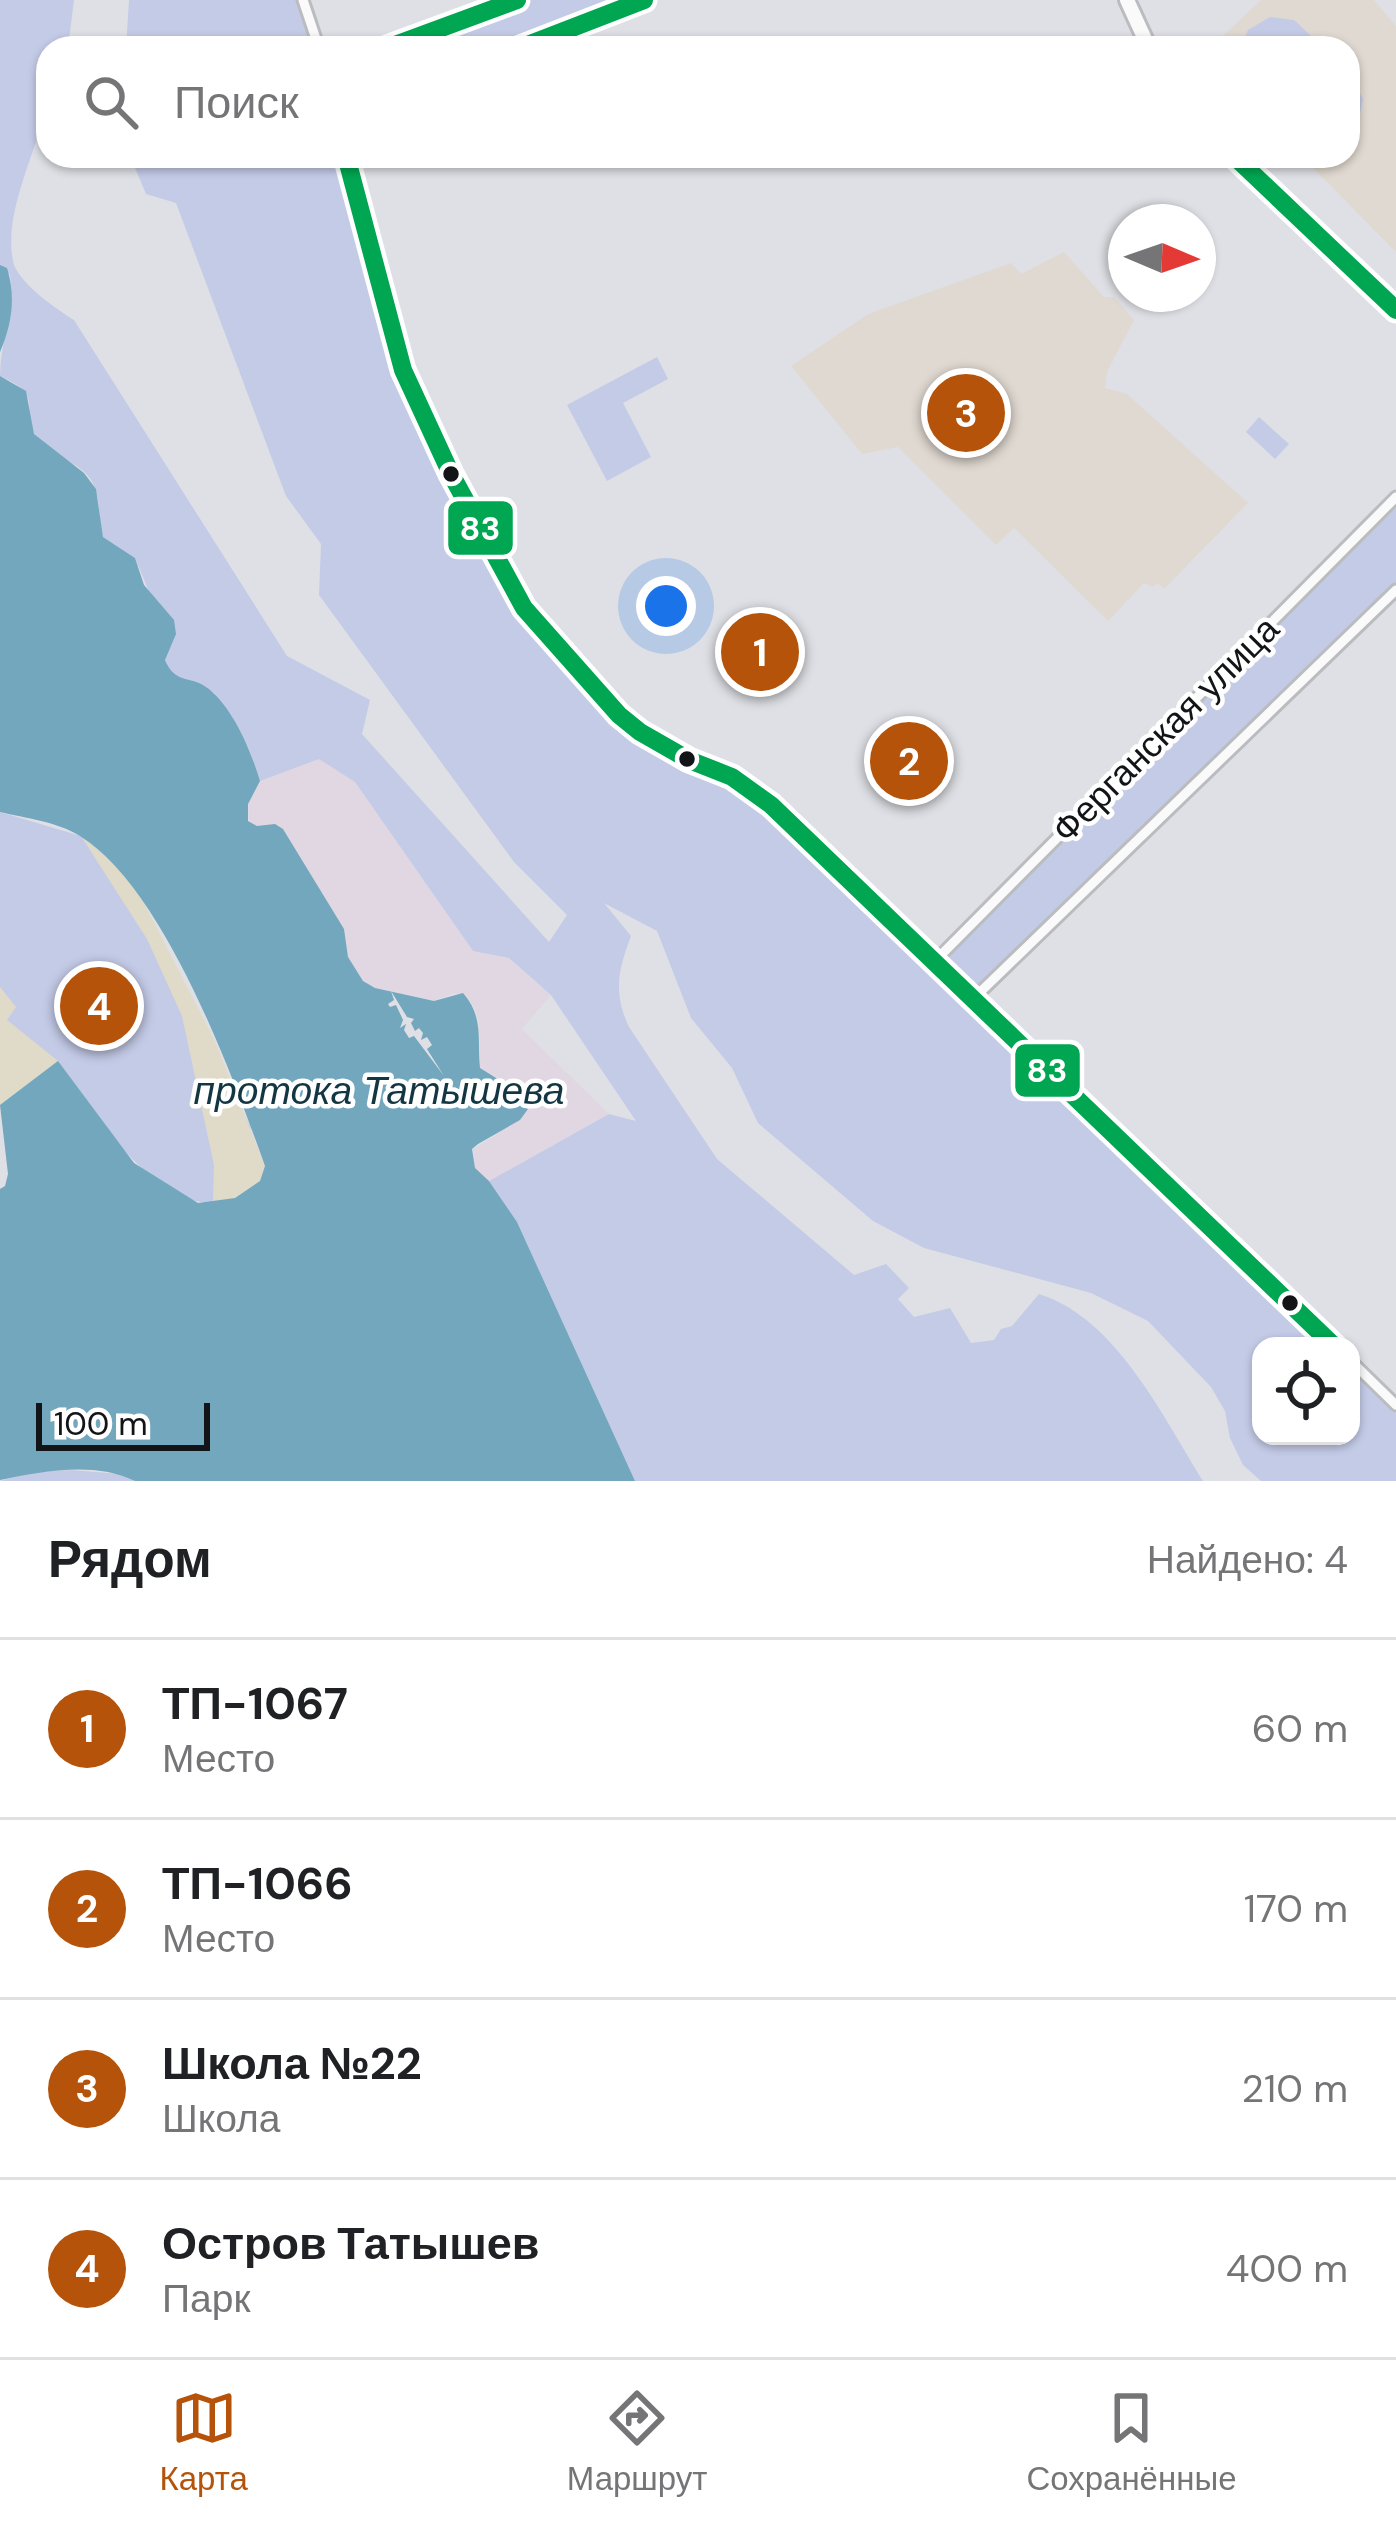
<!DOCTYPE html>
<html lang="ru">
<head>
<meta charset="utf-8">
<style>
	:root { --surface:#fff; --page:#f6f6f6; --text:#202124; --muted:#757577; --line:#e0e0e0; --accent:#b45309 }
	body { margin:0; font-family:"DM Sans",sans-serif; background:var(--page); color:var(--text) }
	.controls { position:absolute; right:36px; bottom:36px; display:grid; overflow:hidden; border-radius:24px; box-shadow:0 3px 9px #0004 }
	.controls button { width:108px; height:108px; display:grid; place-items:center; padding:0; border:0; border-bottom:3px solid var(--line); background:var(--surface); color:var(--text); font:60px sans-serif }
	.compass { position:absolute; left:1108px; top:204px; width:108px; height:108px; border-radius:50%; background:var(--surface); box-shadow:0 3px 9px #0004; rotate:92deg }
	.scale { position:absolute; left:36px; bottom:30px; width:174px; box-sizing:border-box; padding-left:12px; border:6px solid #131417; border-top:0; font-size:33px; line-height:42px; white-space:nowrap; color:#131417; -webkit-text-stroke:9px #fff; paint-order:stroke }
	.you { position:absolute; left:666px; top:606px; width:42px; height:42px; margin:-30px; border:9px solid #fff; border-radius:50%; background:#1a73e8; box-shadow:0 0 0 18px #1a73e833 }
	.badge { display:grid; place-items:center; width:78px; height:78px; border-radius:50%; background:var(--accent); color:#fff; font-size:39px; font-weight:700 }
	.pin { position:absolute; translate:-50% -50%; border:6px solid #fff; box-shadow:0 3px 12px #0006 }
	.list { margin:0; padding:0; list-style:none }
	h2 { display:flex; justify-content:space-between; align-items:center; height:156px; margin:0; padding:0 48px; font-size:51px }
	h2 small { font-size:39px; font-weight:400; color:var(--muted) }
	.list li { display:grid; grid-template-columns:78px 1fr auto; gap:36px; align-items:center; box-sizing:border-box; height:180px; padding:0 48px; border-top:3px solid var(--line) }
	.list b { display:block; font-size:45px; white-space:nowrap }
	.list p { margin:0; font-size:39px; white-space:nowrap; color:var(--muted) }
	.list em { font-size:39px; font-style:normal; color:var(--muted) }
	.icon { flex:none; width:66px; height:66px; fill:none; stroke:currentColor; stroke-width:2; stroke-linecap:round; stroke-linejoin:round }
	.map { position:relative; flex:none; width:1396px; height:1481px; overflow:hidden }
	.search { position:absolute; background:var(--surface); box-shadow:0 3px 9px #0004; left:36px; right:36px; top:36px; height:132px; display:flex; align-items:center; gap:30px; box-sizing:border-box; padding:0 42px; border-radius:36px; color:var(--muted); font-size:45px }
	.sheet { height:876px; background:var(--surface) }
	nav { display:flex; justify-content:space-around; align-items:center; box-sizing:border-box; height:168px; border-top:3px solid var(--line); background:var(--surface); font-size:33px; color:var(--muted) }
	nav a { display:grid; justify-items:center; gap:6px }
	nav .on { color:var(--accent) }
	.map>svg:first-child { display:block }
	.industrial { fill:#e0d7e2 }
	.education { fill:#e0d9d1 }
	.green { fill:#c4cbe7 }
	.sand { fill:#e0dac8 }
	.water { fill:#72a7bd }
	.pier { fill:#dfe0e5 }
	.lines { fill:none; stroke-linecap:round; stroke-linejoin:round }
	.street-casing { stroke:#bbbcbf; stroke-width:15 }
	.secondary-casing { stroke:#bbbcbf; stroke-width:20 }
	.street { stroke:#fafafb; stroke-width:9 }
	.secondary { stroke:#fafafb; stroke-width:14 }
	.bus-1-casing { stroke:#fff; stroke-width:27 }
	.bus-1 { stroke:#00a651; stroke-width:18 }
	.bus-dot { fill:#131417; stroke:#fff; stroke-width:4.5 }
	.labels { text-anchor:middle; stroke-width:9; stroke-linejoin:round; paint-order:stroke }
	.street-label { font-size:36px; fill:#131417; stroke:#fff }
	.water-label { font-size:39px; font-style:italic; fill:#133643; stroke:#fff }
	.line-badge { stroke:#fff; stroke-width:4.5 }
	.badge-label { font-size:33px; text-anchor:middle; font-weight:bold; fill:#fff }
</style>
</head>
<body>
<div class="map">
<svg width="1396" height="1481" viewBox="0 0 1396 1481">
	<rect width="100%" height="100%" fill="#dfe0e5"/>
	<path class="industrial" d="M320,758L355,782L473,951L509,958L551,995L522,1029L609,1114L489,1181L475,1168L473,1149L495,1136L527,1101L510,1084L480,1068L479,1022L474,1007L468,998L454,993L434,1001L375,988L363,981L348,958L344,929L283,829L256,826L249,821L248,803L260,781Z"/>
	<path class="education" d="M1261,0H1374L1396,26V252L1301,156H1348V48H1210Z
		M1064,252L1104,297H1114L1134,320L1107,372L1105,388L1127,394L1248,503L1164,589L1157,583L1153,587L1144,583L1108,621L1014,528L996,545L898,447L862,454L791,366L868,314L1011,263L1021,274Z"/>
	<path class="green" d="M0,0H74L68,48H48C48,63 50,80 48,95C42,145 0,212 14,265C23,286 55,308 74,320L287,656L370,700L362,734L549,942L567,915L514,862L319,595L321,544L286,496L176,203L146,194L130,156H346L403,370L524,608L619,715L771,805L935,961L1396,497V590L973,999L1334,1346H1261V1436H1351V1361L1396,1405V1481H1261L1243,1465L1230,1438L1225,1411L1211,1387L1148,1321L1091,1293L924,1248L873,1221L758,1123L732,1068L691,1018L657,931L604,903L631,936C618,970 613,993 629,1027L717,1159L854,1275L886,1264L909,1288L898,1299L914,1317L950,1308L971,1343L994,1340L1001,1329L1012,1326L1039,1294C1116,1318 1163,1417 1203,1481H635L517,1222L489,1181L609,1114L636,1121L551,995L509,958L473,951L355,782L319,759L260,781L248,747L215,694L205,686L188,683L170,673L165,660L170,642L135,558L103,537C98,521 101,504 95,488C86,461 51,459 37,438C18,410 48,397 0,376C0,341 15,312 10,275L0,265Z
		M129,0H303L319,48H126Z
		M517,0H644L520,48H387Z
		M1270,17L1294,20L1324,48H1241L1248,30Z
		M1348,73L1363,99L1358,123L1348,133Z
		M657,357L668,379L623,403L651,457L607,481L567,405Z
		M1259,417L1289,444L1275,459L1246,432Z
		M0,812L81,836L119,868L251,1128L213,1203C150,1204 91,1108 58,1062L0,1105Z
		M71,1470L121,1474L135,1481H0L33,1472Z"/>
	<path class="sand" d="M81,836L119,868L143,901L215,1041L265,1166L260,1181L235,1198L213,1203L214,1165L182,1016L147,939Z
		M0,987L16,1007L7,1020L58,1061L0,1105Z"/>
	<path class="water" d="M0,265L7,268C16,297 12,324 0,352Z
		M0,376L26,391L34,434L84,473L96,489L103,537L135,558L144,585L174,620L176,634L165,660C175,685 192,675 209,689C234,710 251,751 260,781L248,804V821L257,826L275,824L283,829L344,929L348,957L363,981L375,988L434,1001L463,993C484,1017 477,1039 480,1068L522,1094L528,1109L520,1120L478,1144L472,1149L475,1168L489,1181L517,1222L635,1481H135C96,1461 41,1471 0,1480V1189L5,1186L8,1174L0,1105L58,1061L134,1163L198,1203L235,1198L260,1181L265,1166C232,1074 164,888 80,836C58,822 25,818 0,812Z"/>
	<path class="pier" d="M391,991L407,1017L414,1019L411,1023L415,1031L419,1028L423,1033L421,1040L427,1037L432,1045L427,1049L444,1076L414,1036L409,1038L404,1030L406,1024L400,1028L403,1020L396,1005L390,1007L388,1004L394,1000Z"/>
	<g class="lines">
		<defs>
			<path id="street" d="M303,0L319,48
				M387,48L517,0
				M520,48L644,0
				M346,156L403,370L451,474L524,608L619,715L640,732L689,760L732,777L771,805L1334,1346
				M935,961L1396,497
				M973,999L1396,590
				M1351,1361L1396,1405"/>
			<path id="secondary" d="M1127,0L1149,48
				M1234,156L1396,310"/>
		</defs>
		<use href="#street" class="street-casing"/>
		<use href="#secondary" class="secondary-casing"/>
		<use href="#street" class="street"/>
		<use href="#secondary" class="secondary"/>
		<defs>
			<path id="bus-1" d="M387,48L517,0
				M520,48L644,0
				M346,156L403,370L451,474L524,608L619,715L640,732L689,760L732,777L771,805L1334,1346
				M1234,156L1396,310"/>
		</defs>
		<use href="#bus-1" class="bus-1-casing"/>
		<use href="#bus-1" class="bus-1"/>
	</g>
	<g class="bus-dot">
		<circle cx="451" cy="474" r="10"/>
		<circle cx="687" cy="759" r="10"/>
		<circle cx="1290" cy="1303" r="10"/>
	</g>
	<g class="labels">
		<g class="street-label">
			<text transform="translate(1165 729) rotate(-45)" y="13">Ферганская улица</text>
		</g>
		<g class="water-label">
			<text x="379" y="1104">протока Татышева</text>
		</g>
	</g>
	<g class="line-badge">
		<rect x="446" y="499" width="69" height="58" rx="12" fill="#00a651"/>
		<rect x="1013" y="1042" width="69" height="57" rx="12" fill="#00a651"/>
	</g>
	<g class="badge-label">
		<text x="480" y="540">83</text>
		<text x="1047" y="1082">83</text>
	</g>
</svg>
<div class="controls">
<button><svg class="icon" aria-label="locate" viewBox="0 0 24 24"><circle cx="12" cy="12" r="6"/><path d="M12 2v4M12 18v4M2 12h4M18 12h4"/></svg></button>
</div>
<svg class="compass" viewBox="-18 -18 36 36"><path d="M0-13l5 13h-10z" fill="#e53935"/><path d="M0 13l5-13h-10z" fill="#757577"/></svg>
<div class="scale">100 m</div>
<div class="you"></div>
<div class="pin badge" style="left:760px;top:652px">1</div>
<div class="pin badge" style="left:909px;top:761px">2</div>
<div class="pin badge" style="left:966px;top:413px">3</div>
<div class="pin badge" style="left:99px;top:1006px">4</div>
<div class="search"><svg class="icon" aria-label="search" viewBox="0 0 24 24"><circle cx="10" cy="10" r="6"/><path d="M15 15l6 6"/></svg>Поиск</div>
</div>
<section class="sheet">
<h2>Рядом<small>Найдено: 4</small></h2>
<ul class="list">
<li><span class="badge">1</span><div><b>ТП-1067</b><p>Место</p></div><em>60 m</em></li>
<li><span class="badge">2</span><div><b>ТП-1066</b><p>Место</p></div><em>170 m</em></li>
<li><span class="badge">3</span><div><b>Школа №22</b><p>Школа</p></div><em>210 m</em></li>
<li><span class="badge">4</span><div><b>Остров Татышев</b><p>Парк</p></div><em>400 m</em></li>
</ul>
</section>
<nav>
<a class="on"><svg class="icon" aria-label="map" viewBox="0 0 24 24"><path d="M3 6l6-2 6 2 6-2v14l-6 2-6-2-6 2zM9 4v14M15 6v14"/></svg>Карта</a>
<a><svg class="icon" aria-label="directions" viewBox="0 0 24 24"><path d="M12 3l9 9-9 9-9-9zM9 14v-3h6M13 9l2 2-2 2"/></svg>Маршрут</a>
<a><svg class="icon" aria-label="saved" viewBox="0 0 24 24"><path d="M7 4h10v16l-5-4-5 4z"/></svg>Сохранённые</a>
</nav>
</body>
</html>
